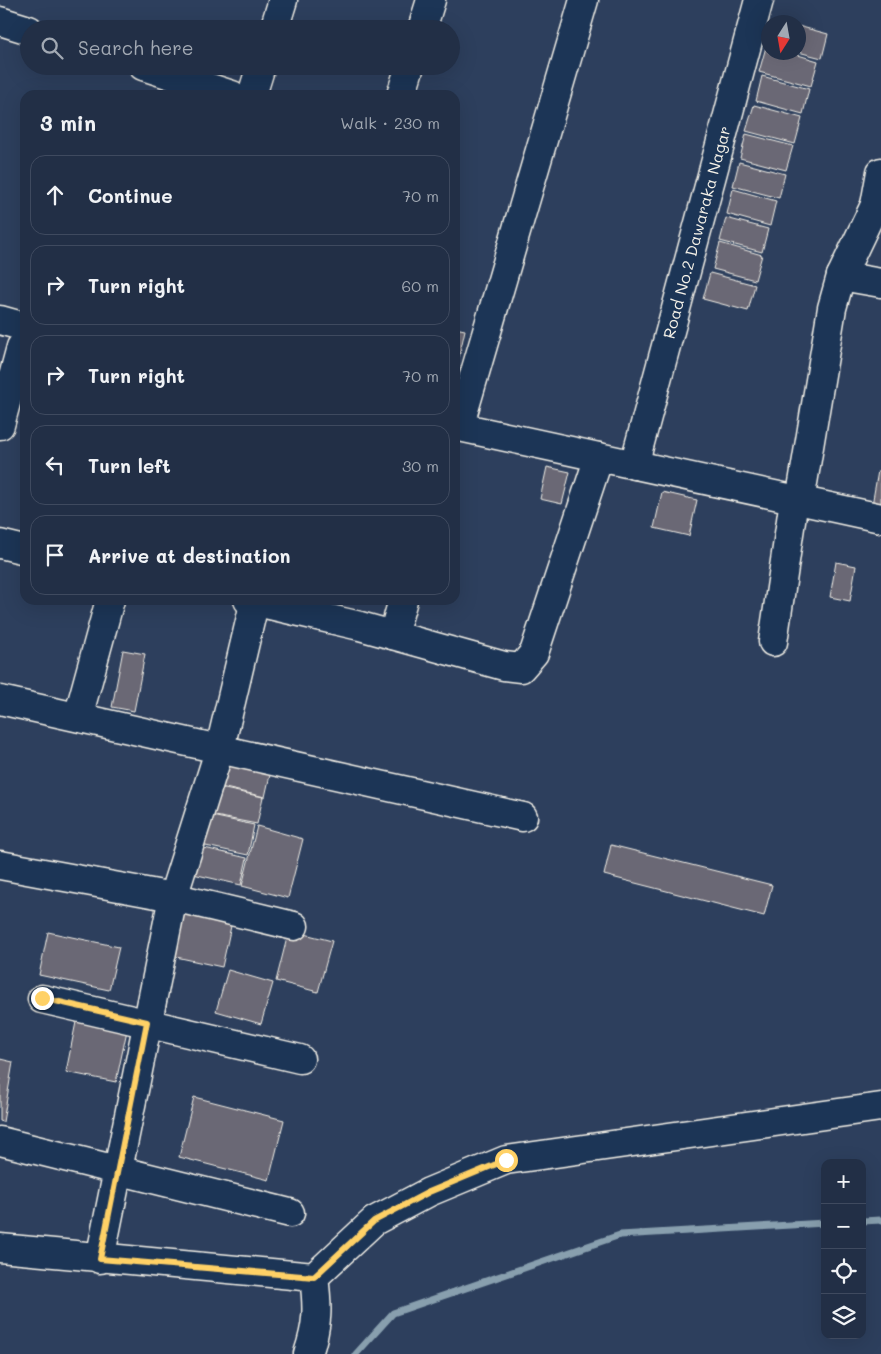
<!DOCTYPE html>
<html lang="en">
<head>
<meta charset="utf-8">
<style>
	:root { --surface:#222f46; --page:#2e3b51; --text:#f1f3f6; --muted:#a2a9b3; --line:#3f4a5f }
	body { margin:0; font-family:Mali,sans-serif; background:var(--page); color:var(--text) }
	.controls { position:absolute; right:15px; bottom:15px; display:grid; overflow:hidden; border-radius:10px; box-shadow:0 5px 20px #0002 }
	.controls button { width:45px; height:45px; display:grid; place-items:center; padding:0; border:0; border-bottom:1px solid var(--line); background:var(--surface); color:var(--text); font:25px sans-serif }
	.compass { position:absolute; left:761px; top:15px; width:45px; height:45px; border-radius:50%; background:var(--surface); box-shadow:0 5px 20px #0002; rotate:191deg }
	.stop { position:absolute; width:15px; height:15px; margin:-11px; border:4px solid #ffd166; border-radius:50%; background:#fff }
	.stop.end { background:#ffd166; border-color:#fff; box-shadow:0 1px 5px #0008 }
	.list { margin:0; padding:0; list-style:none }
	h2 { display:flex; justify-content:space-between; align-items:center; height:65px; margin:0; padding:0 20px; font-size:21px }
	h2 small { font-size:16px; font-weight:400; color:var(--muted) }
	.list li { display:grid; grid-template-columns:32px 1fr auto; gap:15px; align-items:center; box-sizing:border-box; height:80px; margin:0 10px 10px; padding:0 10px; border:1px solid var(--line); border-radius:15px }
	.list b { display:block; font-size:19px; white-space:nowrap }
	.list em { font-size:16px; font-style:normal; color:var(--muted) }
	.icon { flex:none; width:28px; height:28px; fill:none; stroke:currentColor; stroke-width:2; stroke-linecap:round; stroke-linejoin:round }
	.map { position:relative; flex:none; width:881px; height:1354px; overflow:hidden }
	.search { position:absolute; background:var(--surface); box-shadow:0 5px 20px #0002; left:20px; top:20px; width:440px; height:55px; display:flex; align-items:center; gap:12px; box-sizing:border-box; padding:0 18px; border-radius:28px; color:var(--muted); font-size:19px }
	.panel { position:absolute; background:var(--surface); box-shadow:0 5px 20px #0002; left:20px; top:90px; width:440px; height:515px; border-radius:15px }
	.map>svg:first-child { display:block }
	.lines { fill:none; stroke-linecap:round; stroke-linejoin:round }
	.stream { stroke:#889fae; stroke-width:7 }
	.building { fill:#6b6875; stroke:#f4f1e8 }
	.minor-casing { stroke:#f4f1e8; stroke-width:31 }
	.minor { stroke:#1d3557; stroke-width:28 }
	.route { stroke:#ffd166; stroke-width:6 }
	.labels { text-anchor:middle; stroke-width:5; stroke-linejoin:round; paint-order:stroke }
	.street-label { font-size:16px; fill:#f4f1e8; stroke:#1d3557 }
</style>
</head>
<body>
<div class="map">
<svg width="881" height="1354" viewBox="0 0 881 1354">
	<rect width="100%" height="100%" fill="#2d3f5d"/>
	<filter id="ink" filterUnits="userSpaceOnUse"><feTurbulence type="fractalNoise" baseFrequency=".02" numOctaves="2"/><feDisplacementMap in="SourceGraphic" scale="10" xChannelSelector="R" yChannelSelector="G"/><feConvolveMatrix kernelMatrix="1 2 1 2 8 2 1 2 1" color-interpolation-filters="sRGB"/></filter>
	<g filter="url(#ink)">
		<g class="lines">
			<path class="stream" d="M862,1221L881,1220
				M356,1354L393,1313L620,1235L825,1223"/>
		</g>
		<path class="building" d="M798,26L828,34L822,58L798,52Z
			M766,47H768V52H788L818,61L811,86L759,72Z
			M762,76L809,89L803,114L756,101Z
			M754,105L802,118L795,144L746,131Z
			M746,134L793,146L786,170L740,158Z
			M739,162L785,174L779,198L733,186Z
			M733,189L776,201L770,226L727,214Z
			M726,218L768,229L762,252L720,241Z
			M720,243L762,255L755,280L713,269Z
			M710,273L755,285L748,311L703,299Z
			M455,328L465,330L459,357L455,356Z
			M547,467L570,472L562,504L540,499Z
			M878,471L881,472V507L872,505Z
			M662,492L697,500L689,536L654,528Z
			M836,562L856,566L850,601L830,597Z
			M123,650L145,654L134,711L112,707Z
			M222,756L272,766L265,797L216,786Z
			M215,787L263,797L257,824L210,815Z
			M207,815L254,825L248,855L201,845Z
			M257,826L303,839L288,898L242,886Z
			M611,845L772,885L764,916L604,875Z
			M200,847L247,858L241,885L193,874Z
			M179,904L233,917L222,967L167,955Z
			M289,930L332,941L318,992L276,981Z
			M48,932L119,947L109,990L39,975Z
			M228,970L273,983L261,1024L216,1011Z
			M78,1012L129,1021L116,1082L66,1072Z
			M0,1059L13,1062L3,1122L0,1121Z
			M194,1097L284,1120L269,1180L179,1157Z"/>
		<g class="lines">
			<defs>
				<g id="minor">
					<path d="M0,21L29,30"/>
					<path d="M274,29L283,0"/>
					<path d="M422,29L431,0"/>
					<path d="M143,66L232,95"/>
					<path d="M252,95L261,66"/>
					<path d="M401,95L410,66"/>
					<path d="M881,172L875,205L881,206"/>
					<path d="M841,276L881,283"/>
					<path d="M0,320L25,327"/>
					<path d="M0,425L21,347L25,342"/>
					<path d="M455,426L881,518"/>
					<path d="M459,427L584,0"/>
					<path id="s1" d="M634,465L759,0"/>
					<path d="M800,501L832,308L841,276L875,205"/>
					<path d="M0,544L25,550"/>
					<path d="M248,600L360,626L504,666L521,668L534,653L599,457"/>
					<path d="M393,635L403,600"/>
					<path d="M773,642L794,500"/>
					<path d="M0,700L523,817"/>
					<path d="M78,717L110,600"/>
					<path d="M0,865L173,897L294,926"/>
					<path d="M42,999L300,1059"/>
					<path d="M0,1141L290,1213"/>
					<path d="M0,1248L314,1277L374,1221L429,1192L506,1160L881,1107"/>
					<path d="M100,1259L173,897L220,748L255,600"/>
					<path d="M308,1354C318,1324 318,1308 314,1277"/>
				</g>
			</defs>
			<use href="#minor" class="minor-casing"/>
			<use href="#minor" class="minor"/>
		</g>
	</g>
	<g class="lines" filter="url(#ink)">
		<path class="route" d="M42,998L147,1022L100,1259L314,1277L374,1221L429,1192L506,1160"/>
	</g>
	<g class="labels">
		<g class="street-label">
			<text dy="6" stroke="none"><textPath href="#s1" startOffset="241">Road No.2 Dawaraka Nagar</textPath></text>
		</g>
	</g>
</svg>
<div class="controls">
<button>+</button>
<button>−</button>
<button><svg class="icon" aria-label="locate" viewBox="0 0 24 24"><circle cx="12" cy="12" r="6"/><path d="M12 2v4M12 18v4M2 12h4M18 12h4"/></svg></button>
<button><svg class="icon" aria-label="layers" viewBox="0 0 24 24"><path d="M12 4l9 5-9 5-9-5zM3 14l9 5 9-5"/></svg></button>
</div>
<svg class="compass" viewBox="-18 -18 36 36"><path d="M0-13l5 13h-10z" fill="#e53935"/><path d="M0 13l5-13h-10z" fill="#a2a9b3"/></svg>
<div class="stop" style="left:506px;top:1160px"></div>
<div class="stop end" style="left:42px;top:998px"></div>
<div class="search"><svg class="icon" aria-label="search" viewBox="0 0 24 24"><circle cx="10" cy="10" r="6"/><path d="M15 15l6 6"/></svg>Search here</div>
<section class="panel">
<h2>3 min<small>Walk · 230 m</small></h2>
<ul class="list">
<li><svg class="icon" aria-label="ahead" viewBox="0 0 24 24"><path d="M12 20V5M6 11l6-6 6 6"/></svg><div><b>Continue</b></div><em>70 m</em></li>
<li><svg class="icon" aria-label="right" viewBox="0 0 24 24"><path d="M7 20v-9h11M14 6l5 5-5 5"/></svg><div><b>Turn right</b></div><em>60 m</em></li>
<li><svg class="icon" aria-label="right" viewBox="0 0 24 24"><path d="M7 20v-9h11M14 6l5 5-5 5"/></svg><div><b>Turn right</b></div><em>70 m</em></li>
<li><svg class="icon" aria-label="left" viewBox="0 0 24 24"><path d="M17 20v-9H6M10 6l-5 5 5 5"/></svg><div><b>Turn left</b></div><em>30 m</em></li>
<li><svg class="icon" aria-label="arrive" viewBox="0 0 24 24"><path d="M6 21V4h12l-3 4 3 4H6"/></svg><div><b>Arrive at destination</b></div></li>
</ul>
</section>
</div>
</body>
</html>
